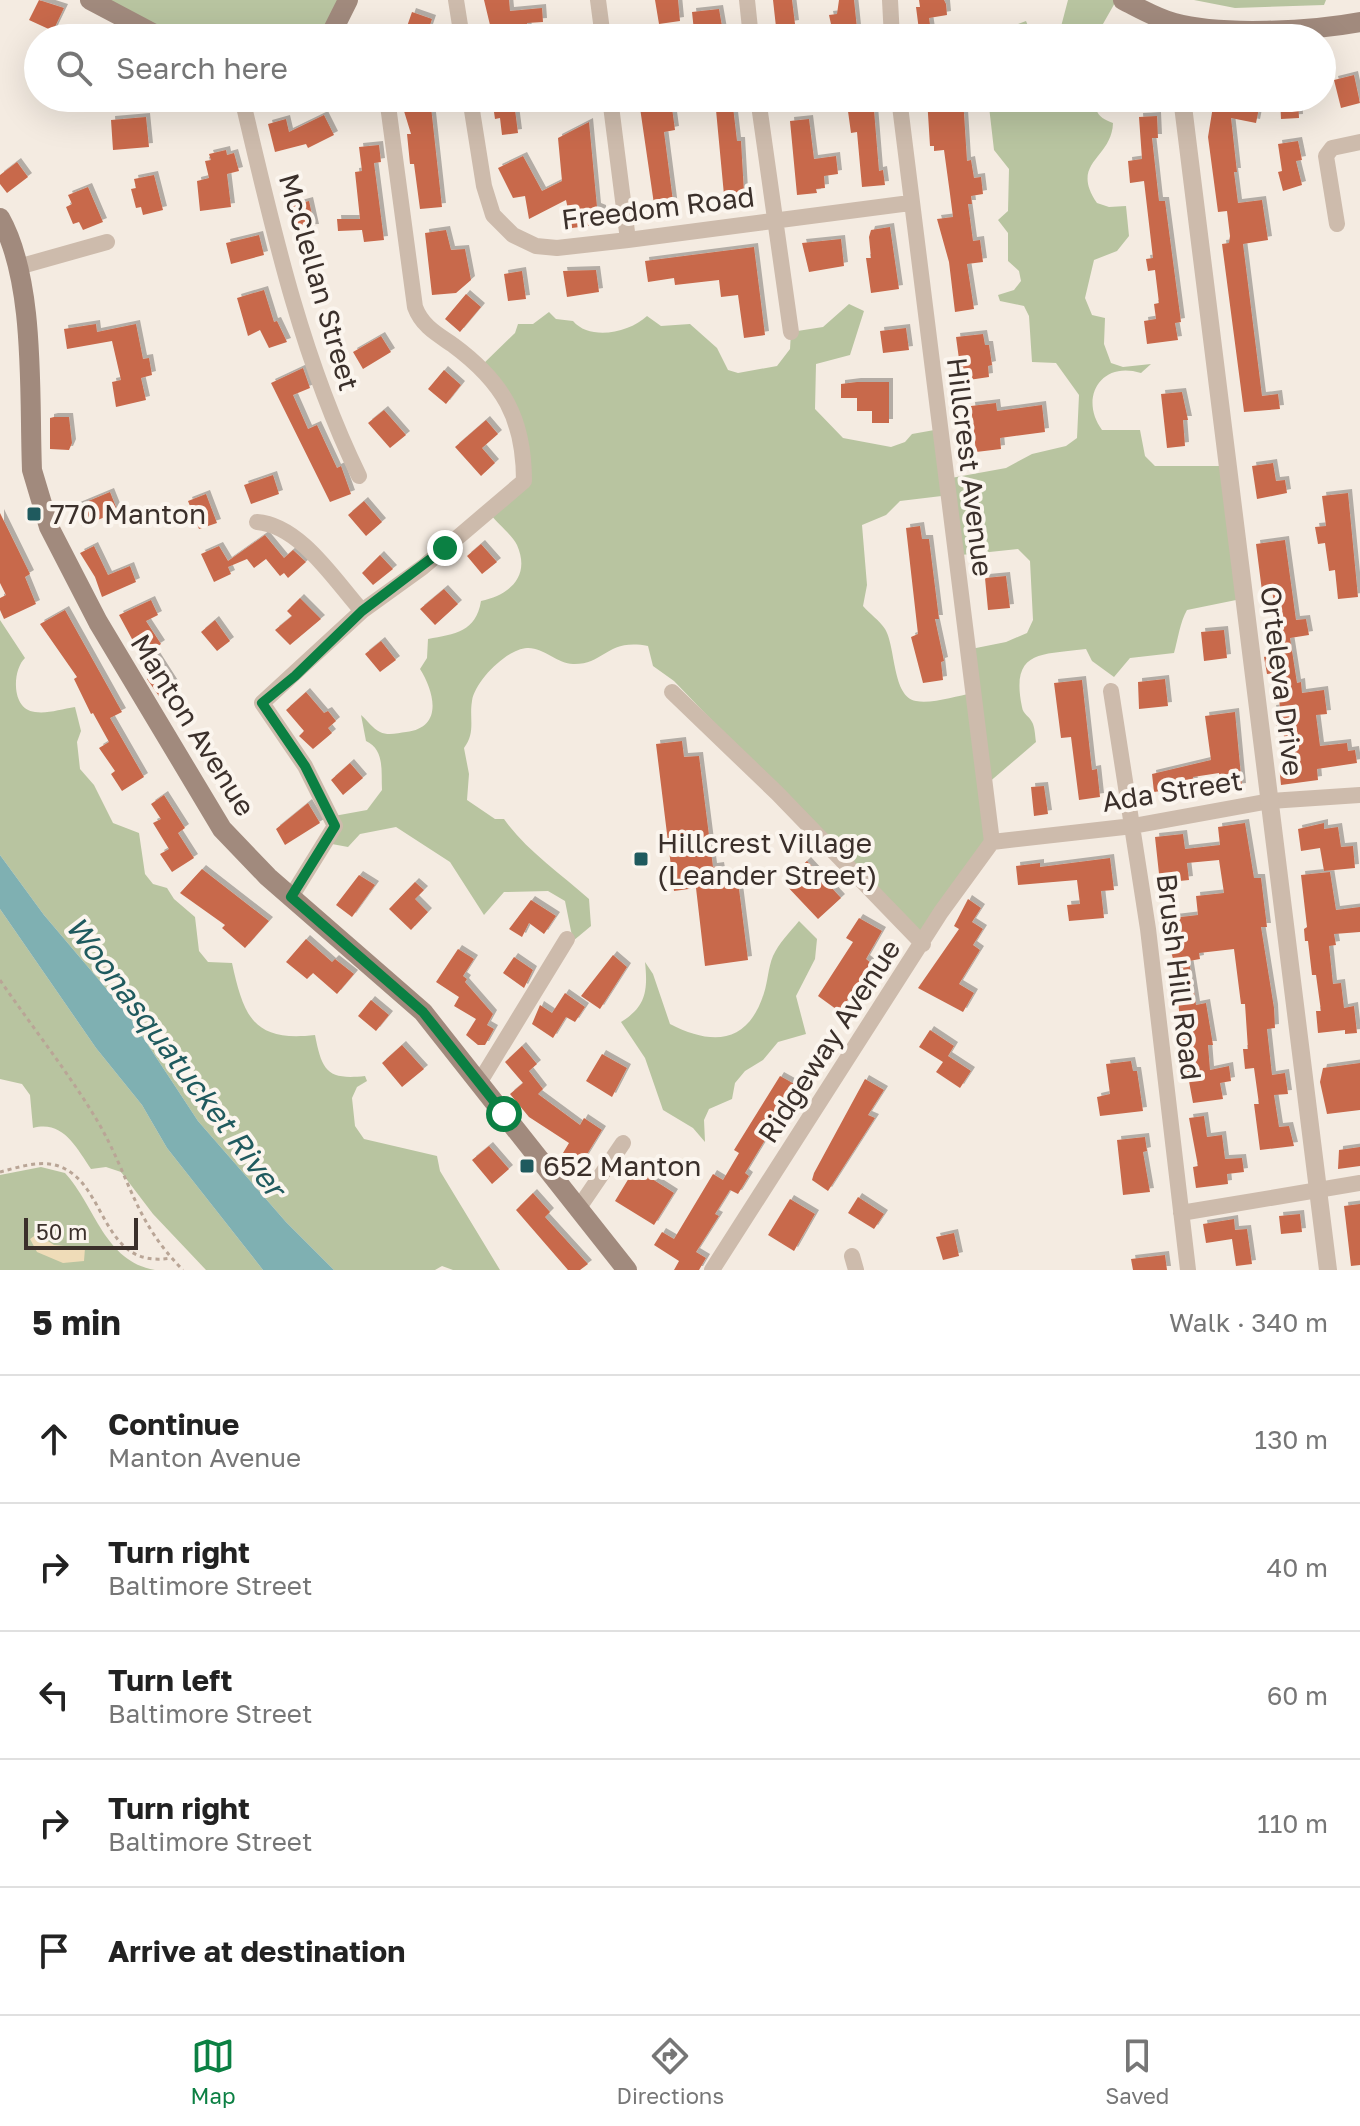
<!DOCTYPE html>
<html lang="en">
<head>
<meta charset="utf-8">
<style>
	:root { --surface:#fff; --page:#f6f6f6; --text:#222; --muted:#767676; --line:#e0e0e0; --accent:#0b8043 }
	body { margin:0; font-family:"Golos Text",sans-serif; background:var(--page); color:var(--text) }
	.scale { position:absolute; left:24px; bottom:20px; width:114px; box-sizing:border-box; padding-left:8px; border:4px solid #3b302b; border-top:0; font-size:22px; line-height:28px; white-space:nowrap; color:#3b302b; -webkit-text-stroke:6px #fbf5ee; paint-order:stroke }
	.stop { position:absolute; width:24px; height:24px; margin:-18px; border:6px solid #0b8043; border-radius:50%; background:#fff }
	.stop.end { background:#0b8043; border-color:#fff; box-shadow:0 2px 8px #0008 }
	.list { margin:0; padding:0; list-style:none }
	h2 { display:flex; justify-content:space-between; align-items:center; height:104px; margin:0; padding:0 32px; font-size:34px }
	h2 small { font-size:26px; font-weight:400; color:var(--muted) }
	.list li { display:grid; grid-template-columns:52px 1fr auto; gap:24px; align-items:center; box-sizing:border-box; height:128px; padding:0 32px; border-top:2px solid var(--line) }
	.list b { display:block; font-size:30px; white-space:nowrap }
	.list p { margin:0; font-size:26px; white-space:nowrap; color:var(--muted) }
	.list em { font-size:26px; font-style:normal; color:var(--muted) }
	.icon { flex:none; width:44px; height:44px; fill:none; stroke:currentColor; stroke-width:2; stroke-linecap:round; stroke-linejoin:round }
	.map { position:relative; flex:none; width:1360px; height:1270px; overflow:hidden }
	.search { position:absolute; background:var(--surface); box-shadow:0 8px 32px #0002; left:24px; right:24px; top:24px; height:88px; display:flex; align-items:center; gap:20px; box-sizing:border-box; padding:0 28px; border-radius:44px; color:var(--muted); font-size:30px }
	.sheet { height:744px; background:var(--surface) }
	nav { display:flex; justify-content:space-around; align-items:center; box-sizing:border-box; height:112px; border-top:2px solid var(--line); background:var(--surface); font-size:22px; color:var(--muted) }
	nav a { display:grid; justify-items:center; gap:4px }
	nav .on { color:var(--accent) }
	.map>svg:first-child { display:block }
	.green { fill:#b8c4a0; fill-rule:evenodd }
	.sand { fill:#efdcb8 }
	.water { fill:#7fb0b2 }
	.building { fill:#c8694b; filter:url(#shadow) }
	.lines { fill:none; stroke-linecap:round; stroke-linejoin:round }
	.path { stroke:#b9a596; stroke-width:3; stroke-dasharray:4 4; stroke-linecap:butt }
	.minor { stroke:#cdbbac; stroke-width:16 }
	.tertiary { stroke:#cdbbac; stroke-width:18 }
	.secondary { stroke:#a18a7d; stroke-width:20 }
	.route { stroke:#0b8043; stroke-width:10 }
	.poi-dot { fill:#1f5a5e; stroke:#fbf5ee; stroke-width:3 }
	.labels { text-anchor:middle; stroke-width:8; stroke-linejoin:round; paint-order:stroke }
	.street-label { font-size:28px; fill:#3b302b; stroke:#fbf5ee }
	.poi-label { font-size:28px; fill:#3b302b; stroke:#fbf5ee; text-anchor:start }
	.water-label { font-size:30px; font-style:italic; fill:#1f5a5e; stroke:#fbf5ee }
</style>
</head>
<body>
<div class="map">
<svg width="1360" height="1270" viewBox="0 0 1360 1270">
	<defs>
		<filter id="shadow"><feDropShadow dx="4" dy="-4" stdDeviation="0" flood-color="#0004"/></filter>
	</defs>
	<rect width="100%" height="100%" fill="#f4ebe1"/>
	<path class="green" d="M107,0H353L334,38H159Z
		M1068,0H1115L1116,1L1095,38H1058Z
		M1194,0H1326L1324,5L1235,8Z
		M1026,21L1033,38L967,35L977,27L1004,29Z
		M988,98H1095C1095,113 1099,118 1113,123C1112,159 1069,162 1097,203L1109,207L1126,206L1129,236L1117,251L1094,260L1085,298L1092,315L1105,318L1104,344L1111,363L1123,367L1151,364L1141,373C1100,360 1079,399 1102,430H1140L1145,456L1155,466H1226L1241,599L1187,610C1180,622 1178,639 1174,653L1130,658L1114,677L1092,661L1086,649C1042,655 1010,649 1022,707C1023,714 1029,716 1032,722C1035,727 1035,736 1036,742L987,784L993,840L920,936L674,681L653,666L648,646C606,638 605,665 573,664C558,664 543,647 527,648C507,649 475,681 472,701C469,719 476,732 464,748L469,774L467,800L495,819H504C526,850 560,873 589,899L591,926L573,941L565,901L548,891L504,892L484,915L450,862L396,827L360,834L348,847L332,844L334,816L367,810L382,790C381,771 385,750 366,741L361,715C367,720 373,729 380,732C388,736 398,733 406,732C443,728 435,693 420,669L427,658L428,639C455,634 476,632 481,601C509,595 531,577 517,545C512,535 498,524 491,515L524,480L513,417L480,367L515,333L518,324H533L549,312L556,319L573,321C590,341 629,333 647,316L661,326L690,324L717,348L728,370L738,373L777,366L790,349L791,332L823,327L849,304L864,311L850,355L816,364L815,409L843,438L891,447L905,442L912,434L940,429L951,478L1006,468L1032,454L1066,446L1077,438L1079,395L1056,363L1032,362L1029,316L1024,306L1000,301L998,295L1014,290L1021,281L1019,271L1008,261V233L998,220L1008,211L1009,169L994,150ZM950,495L961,555L1018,549L1030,561L1033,620L1027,633L1006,642L971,649L973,693C957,696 932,704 916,701C892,697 896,647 885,629C880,621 869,613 863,606L867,585L862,525L886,515L900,501Z
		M0,620L25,658C12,670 11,710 35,712C47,714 62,709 75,707L81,731L77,742L80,769L94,785L113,823L139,833L145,874L153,884L167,888L174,899L195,917L199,951L208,962L232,963C244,1018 254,1042 315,1035C322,1071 327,1080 365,1076L367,1081L357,1087L352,1098L355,1126L364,1139L437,1156L440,1171L500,1270H453L442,1266L435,1270H334L286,1222L198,1121L127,1013L44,915L0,855Z
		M0,909L96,1048L142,1105L167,1148L263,1270H206L153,1214L121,1172L106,1167L91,1169C76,1147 63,1120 33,1128L30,1095L22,1084L0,1079Z
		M799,921L817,939L815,959L796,996L806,1034L778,1042L763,1060L745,1071L735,1083L732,1099L709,1109L704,1120L705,1142L693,1128L663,1110L645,1058L621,1022C646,1007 648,991 645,962L653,974L670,1024C713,1046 748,1044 764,993C768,981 768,968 773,956C779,943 790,932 799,921Z
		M41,1167L65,1173C96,1207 104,1261 155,1270H0V1175Z"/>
	<path class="sand" d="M37,1234L54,1245L85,1248L84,1261L63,1263L37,1252L30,1239Z"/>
	<path class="water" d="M0,855L44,915L127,1013L198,1121L286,1222L334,1270H263L167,1148L142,1105L96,1048L0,909Z"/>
	<path class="building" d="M39,0L64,8L53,31L29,20Z
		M484,0H509L510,11L542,8L543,22L527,23L529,38H513L512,27L498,29L497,24L490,25Z
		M655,0H678L680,21L659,24Z
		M773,0H792L795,24L776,27Z
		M839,0H854L858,38H834L829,15L837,14Z
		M919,0H944L946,4L947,15L929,18L932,38H920L916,7H920Z
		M719,9L723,32L704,35L703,30L694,31L692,12Z
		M412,12L432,19L429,28L450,35L451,38H403Z
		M1354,75L1360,103L1341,108L1334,80Z
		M400,98H419L422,109L431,107L442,207L420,209L414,164H410L407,134H411Z
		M662,98L664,110L672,108L675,130L664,132L674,209L655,211L639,101Z
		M732,98L737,141H741L744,193L724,195L716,110L711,111L709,99Z
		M851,98H873L879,171L883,170L885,185L862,187L857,132L851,133L847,104L852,103Z
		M927,98H963L967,161L971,160L974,178L981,177L983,194L971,196L972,204H968L973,241L980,240L983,262L967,264L974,309L955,312L949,262L937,219L953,217L950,194L944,150L934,151V146H930Z
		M1280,98H1298L1299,118L1281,119Z
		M1214,100L1259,108L1256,123L1231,118L1237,172H1234L1238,203L1262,200L1268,240L1243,244L1262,396L1278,394L1280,409L1244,412L1222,244L1229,243L1230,236L1227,211L1218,212L1208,137Z
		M514,102L518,133L502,135L500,118L495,119L493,105Z
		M324,115L334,135L308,148L306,144L275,152L268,124L286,119L289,132Z
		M1157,116L1158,138H1152L1159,201H1165L1181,322L1175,323L1178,340L1147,344L1144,321L1156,319L1154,304L1159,303L1155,270L1148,271L1146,259L1153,258L1144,181L1130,183L1128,161L1142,159L1139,117Z
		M146,117L149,147L113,150L111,120Z
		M809,119L814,159L836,156L838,174L824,176L825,188L816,189L817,193L797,195L790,121Z
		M589,122L597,207L602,209L603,224L572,228L566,200L529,219L525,196L513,198L498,168L523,156L542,191L562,181L558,138Z
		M1298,141L1302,160L1296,161L1302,185L1283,191L1278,172L1282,171L1278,144Z
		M379,145L381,162L374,163L384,240L364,242L362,230L338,231L337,219H360L355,172L362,171L359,147Z
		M226,150L227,155L234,153L239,171L227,174L231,207L200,211L197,181L209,178L205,161L211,160L209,154Z
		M17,162L28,177L7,193L0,184V175Z
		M154,175L163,210L143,215L141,207L136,208L131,189L136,188L134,179Z
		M88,187L103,222L83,230L79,222L73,224L66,207L72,204L68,195Z
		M309,201L315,228L292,229L287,207Z
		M890,227L899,289L871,293L866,258H871L869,237L871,230Z
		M446,230L451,250L465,249L471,280L456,293L432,295L425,233Z
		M259,235L264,255L231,264L226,243Z
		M841,239L844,266L809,272L802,243Z
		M754,247L765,335L744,338L738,295L721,297L719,280L675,285L674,278L648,282L645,261Z
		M596,270L599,292L567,297L563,271Z
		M522,271L526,299L508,301L504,274Z
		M264,290L274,322L277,321L287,342L269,348L260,330L248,336L237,298Z
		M466,294L481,307L460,332L445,319Z
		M96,324L97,332L136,324L143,359L149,358L152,375L141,378L146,400L116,407L112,382L121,380L112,341L67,349L64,329Z
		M906,328L909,350L883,353L880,331Z
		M983,334L985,345H989L992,365L988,366L989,377L962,381L956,337Z
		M381,336L391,352L363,369L353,352Z
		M303,368L310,388L293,395L308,429L317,425L337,468L341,466L351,494L330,502L271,383Z
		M444,370L461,385L446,404L428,389Z
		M857,382H889V423H872V411H857V398H841V384Z
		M1182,392L1188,420H1183L1185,446L1167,448L1161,394Z
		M996,403L997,411L1042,405L1045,432L1000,438L1001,449L976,452L971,406Z
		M384,410L406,435L390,448L368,423Z
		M54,417H69L72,443L69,450L50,449V418Z
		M486,420L498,434L482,448L495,463L481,476L455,447Z
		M1273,463L1276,481L1285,480L1287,493L1257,499L1252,466Z
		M273,475L279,494L251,504L244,485Z
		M110,492L118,512L82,526L74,507Z
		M1348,493L1358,597L1338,599L1335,570L1329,571L1325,543L1318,544L1315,527L1326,526L1322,496Z
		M206,494L217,523L199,529L188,501Z
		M364,501L382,522L366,536L348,515Z
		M0,513L30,574L25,577L36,604L4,619L0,610V598L6,595L0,583Z
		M920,526L922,539H929L939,619H935L944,661L941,662L943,680L923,683L911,637L918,634L906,528Z
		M265,535L284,558L293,550L306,562L288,578L284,573L280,576L266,559L254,568L247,559L228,567L231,574L214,582L201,554L219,546L228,561Z
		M1285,540L1296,620L1306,619L1309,635L1290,638L1297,683L1301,682L1302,693L1324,690L1327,714L1316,715L1320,746L1347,743L1348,751L1355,750L1357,763L1317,769L1318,780L1281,785L1279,765L1287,764L1283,728L1277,729L1272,709L1280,708L1276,673L1267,674L1264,657L1279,652L1274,625L1277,624L1272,590L1262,591L1256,544Z
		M481,544L497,562L482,574L467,556Z
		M94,546L108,575L130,566L136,582L102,597L95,577L80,553Z
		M380,555L393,569L373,585L362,573Z
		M1006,576L1010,608L988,610L985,578Z
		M444,589L458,604L435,625L420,609Z
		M300,598L321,619L290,645L275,630L292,616L287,611Z
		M151,600L158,615L146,621L161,644L152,650L177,689L161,699L147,679L152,676L119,615Z
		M65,610L122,712L110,718L144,777L122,791L111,774L115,771L99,748L109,742L93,713L91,714L74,679L77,677L40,624Z
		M215,620L230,641L217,651L201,632Z
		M1224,630L1227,658L1204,661L1201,632Z
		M381,641L396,660L380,672L365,654Z
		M1165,679L1168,706L1139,709L1138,682Z
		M1082,680L1092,770L1097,769L1100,797L1079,800L1071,737L1061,738L1054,683Z
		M306,692L324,713L328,711L336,721L328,728L332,733L313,749L299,736L304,731L286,710Z
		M1235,712L1242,787L1221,789L1219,773L1193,777L1194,782L1180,784L1181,788L1154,792L1152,774L1211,760L1205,716Z
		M682,741L684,757L699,756L713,867L720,866L723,883L738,881L748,960L705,966L696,888L674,891L656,744Z
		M350,763L363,778L343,795L331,780Z
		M1044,786L1048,814L1034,816L1031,787Z
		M164,795L185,828L178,833L194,858L172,872L160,854L169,849L153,823L161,819L151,804Z
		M308,803L320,823L285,845L276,829Z
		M1245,823L1254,878H1261L1267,927H1261L1274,1008L1275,1028L1267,1029L1272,1075L1285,1073L1288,1094L1274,1095L1279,1127L1289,1126L1294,1146L1260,1150L1254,1104H1259L1254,1068L1245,1069L1243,1049H1248L1245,1004H1241L1234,949L1199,953L1200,959L1189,961L1196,1005L1206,1003L1213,1045H1208L1210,1070L1229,1066L1231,1081L1220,1083L1223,1099L1193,1103L1183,1049L1174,962L1167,938L1164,919L1198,915L1196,896L1224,893L1219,860L1187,863L1189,880L1160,883L1155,837L1183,834L1185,849L1220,845L1218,827Z
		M1324,823V829L1338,827L1341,847L1353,846L1355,868L1324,871L1320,848L1301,851L1298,829Z
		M1110,858L1114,890L1101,891L1104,918L1069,921L1067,905L1080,904L1077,880L1018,885L1016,866L1040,863V867Z
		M807,861L841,898L818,919L784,883Z
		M202,869L269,921L245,948L222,928L225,925L180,893Z
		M1330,872L1336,910L1360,907V932L1334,934L1336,945L1329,946L1333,984L1341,983L1344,1008L1354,1006L1357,1033L1345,1034V1030L1318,1033L1316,1011H1321L1316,975H1312L1308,941H1305L1304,929L1307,927L1301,875Z
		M359,875L375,885L352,917L336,905Z
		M415,882L424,890L415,899L428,912L411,930L389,909Z
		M968,899L981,908L972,922L983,929L973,945L980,950L959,984L974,993L963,1012L918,988L959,929L954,926Z
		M531,900L556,916L544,934L529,923L522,937L509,929Z
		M859,918L882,931L866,959L871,963L840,1012L818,996L853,942L846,938Z
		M306,939L332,962L335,959L354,974L337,994L313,973L307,979L286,962Z
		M458,949L474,959L463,976L467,979L465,982L493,1014L487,1025L494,1029L485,1045H478L466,1035L476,1019L454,1006L459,997L436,982Z
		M613,955L627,967L600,1009L581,996Z
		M514,957L533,970L524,988L503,973Z
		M565,993L585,1007L575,1022L566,1017L553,1038L532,1024L540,1005L552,1013Z
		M371,1000L389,1015L376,1031L358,1016Z
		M930,1030L954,1046L948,1056L971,1071L960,1088L936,1072L943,1062L919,1047Z
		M402,1045L424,1069L402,1087L382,1063Z
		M522,1046L537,1064L529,1071L543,1089L538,1094L580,1125L584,1118L602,1130L581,1164L563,1153L569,1143L529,1117L510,1094L523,1083L505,1062Z
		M602,1054L627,1068L612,1097L586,1081Z
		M1131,1061L1133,1071H1137L1143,1111L1100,1116L1097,1097L1110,1094L1106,1064Z
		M1360,1063V1110L1327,1114L1320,1082L1323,1068Z
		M780,1076L798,1086L745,1173L749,1176L738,1194L730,1190L715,1214L719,1216L696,1252L706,1258L699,1270H674L679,1261L654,1245L662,1232L674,1239L713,1174L723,1180L739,1153L734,1150Z
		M865,1079L884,1090L868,1115L875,1118L828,1191L812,1180L814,1173Z
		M1204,1116L1207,1137L1222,1135L1225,1159L1242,1158L1244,1172L1227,1174L1228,1184L1196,1188L1193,1167L1198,1166L1189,1118Z
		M1145,1137L1147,1151L1143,1152L1150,1192L1123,1195L1117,1140Z
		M489,1146L509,1169L492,1184L472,1160Z
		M1360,1147V1166L1338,1169L1339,1150Z
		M635,1168L674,1193L654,1225L615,1201Z
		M533,1193L550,1212L545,1217L588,1264L580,1270H568L516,1210Z
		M858,1197L884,1214L874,1229L848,1213Z
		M790,1199L815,1214L794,1251L768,1235Z
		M1360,1204V1265L1351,1266L1344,1206Z
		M1300,1214L1302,1232L1281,1234L1279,1216Z
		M1234,1219L1235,1230L1247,1229L1252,1264L1236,1266L1232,1239L1206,1243L1203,1224Z
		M954,1233L959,1256L943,1260L936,1237Z
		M1165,1255L1167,1270H1133L1131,1259Z"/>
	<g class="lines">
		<path class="path" d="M0,980C32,1027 69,1073 98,1122C130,1177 134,1221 183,1270
			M0,1172C19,1167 43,1159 61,1167C108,1186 101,1270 171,1258"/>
		<path class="minor" d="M456,0L462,38
			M598,0L603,38
			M747,0L751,38
			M890,0L892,38
			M242,98C272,226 301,357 359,476
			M470,98L484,186L493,215L513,235L536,246L557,248L628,240L910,203
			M610,98L628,240
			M758,98L791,332
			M899,98L992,842
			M1337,224L1326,156L1332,148L1360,142
			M18,267L107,242
			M257,522C300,525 335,581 362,611
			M1111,691L1148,929L1188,1270
			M672,692L777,793L923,944
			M992,842L1133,826L1270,801L1360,795
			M291,897L335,826L305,766L262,703L362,611L423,567L524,481C524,418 503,382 453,345C437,334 422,326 415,307L387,98
			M479,1083L567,939
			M578,1209L623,1143
			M1181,1213L1360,1183
			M852,1256L856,1270
			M712,1270L941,912L992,842"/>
		<path class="tertiary" d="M1182,98L1328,1270"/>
		<path class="secondary" d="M90,0L162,38
			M1123,0C1139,8 1156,18 1174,23C1221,36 1312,31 1360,22
			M329,38L348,0
			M0,218C36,282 29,396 32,470L49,527L98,622L222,829L268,877L423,1012L627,1270"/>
	</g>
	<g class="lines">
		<path class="route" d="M445,548L362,611L295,676L262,703L305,766L335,826L291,897L423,1012L504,1114"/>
	</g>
	<g class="poi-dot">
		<rect x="26" y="506" width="16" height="16" rx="4"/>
		<rect x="633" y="851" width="16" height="16" rx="4"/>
		<rect x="519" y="1158" width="16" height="16" rx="4"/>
	</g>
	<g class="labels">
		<g class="street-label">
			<text transform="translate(658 208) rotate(-7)" y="10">Freedom Road</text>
			<text transform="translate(319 282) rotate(74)" y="10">McClellan Street</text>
			<text transform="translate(970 467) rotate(83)" y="10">Hillcrest Avenue</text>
			<text transform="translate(1282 681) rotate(83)" y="10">Orteleva Drive</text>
			<text transform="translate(193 725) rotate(58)" y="10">Manton Avenue</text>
			<text transform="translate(1172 791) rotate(-9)" y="10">Ada Street</text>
			<text transform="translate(1179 977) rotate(83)" y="10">Brush Hill Road</text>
			<text transform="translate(829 1041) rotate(-57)" y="10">Ridgeway Avenue</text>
		</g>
		<g class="poi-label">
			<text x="50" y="524">770 Manton</text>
			<text x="657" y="853">Hillcrest Village<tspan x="657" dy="32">(Leander Street)</tspan></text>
			<text x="543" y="1176">652 Manton</text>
		</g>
		<g class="water-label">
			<text transform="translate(175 1057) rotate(53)" y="10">Woonasquatucket River</text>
		</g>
	</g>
</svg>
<div class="scale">50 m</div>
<div class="stop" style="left:504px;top:1114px"></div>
<div class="stop end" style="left:445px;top:548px"></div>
<div class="search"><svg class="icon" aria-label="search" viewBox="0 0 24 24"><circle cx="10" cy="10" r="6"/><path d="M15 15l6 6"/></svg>Search here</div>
</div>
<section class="sheet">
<h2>5 min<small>Walk · 340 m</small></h2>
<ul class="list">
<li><svg class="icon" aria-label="ahead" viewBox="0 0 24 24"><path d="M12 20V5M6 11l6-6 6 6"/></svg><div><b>Continue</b><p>Manton Avenue</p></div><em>130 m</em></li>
<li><svg class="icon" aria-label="right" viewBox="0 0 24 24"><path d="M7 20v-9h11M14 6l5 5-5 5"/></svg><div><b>Turn right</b><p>Baltimore Street</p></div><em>40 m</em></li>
<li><svg class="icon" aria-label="left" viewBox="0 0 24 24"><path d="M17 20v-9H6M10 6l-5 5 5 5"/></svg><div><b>Turn left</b><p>Baltimore Street</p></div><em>60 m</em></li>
<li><svg class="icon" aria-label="right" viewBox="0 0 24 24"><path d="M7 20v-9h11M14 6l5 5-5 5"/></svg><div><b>Turn right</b><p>Baltimore Street</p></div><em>110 m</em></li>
<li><svg class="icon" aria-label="arrive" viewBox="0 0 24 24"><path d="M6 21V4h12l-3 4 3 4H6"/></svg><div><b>Arrive at destination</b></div></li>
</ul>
</section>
<nav>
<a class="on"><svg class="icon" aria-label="map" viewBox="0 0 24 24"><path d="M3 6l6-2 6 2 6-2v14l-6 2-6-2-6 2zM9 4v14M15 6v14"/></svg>Map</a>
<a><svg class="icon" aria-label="directions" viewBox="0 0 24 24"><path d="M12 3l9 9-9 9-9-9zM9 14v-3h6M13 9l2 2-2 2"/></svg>Directions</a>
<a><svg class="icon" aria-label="saved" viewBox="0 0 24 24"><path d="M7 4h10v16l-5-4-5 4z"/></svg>Saved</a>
</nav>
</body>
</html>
